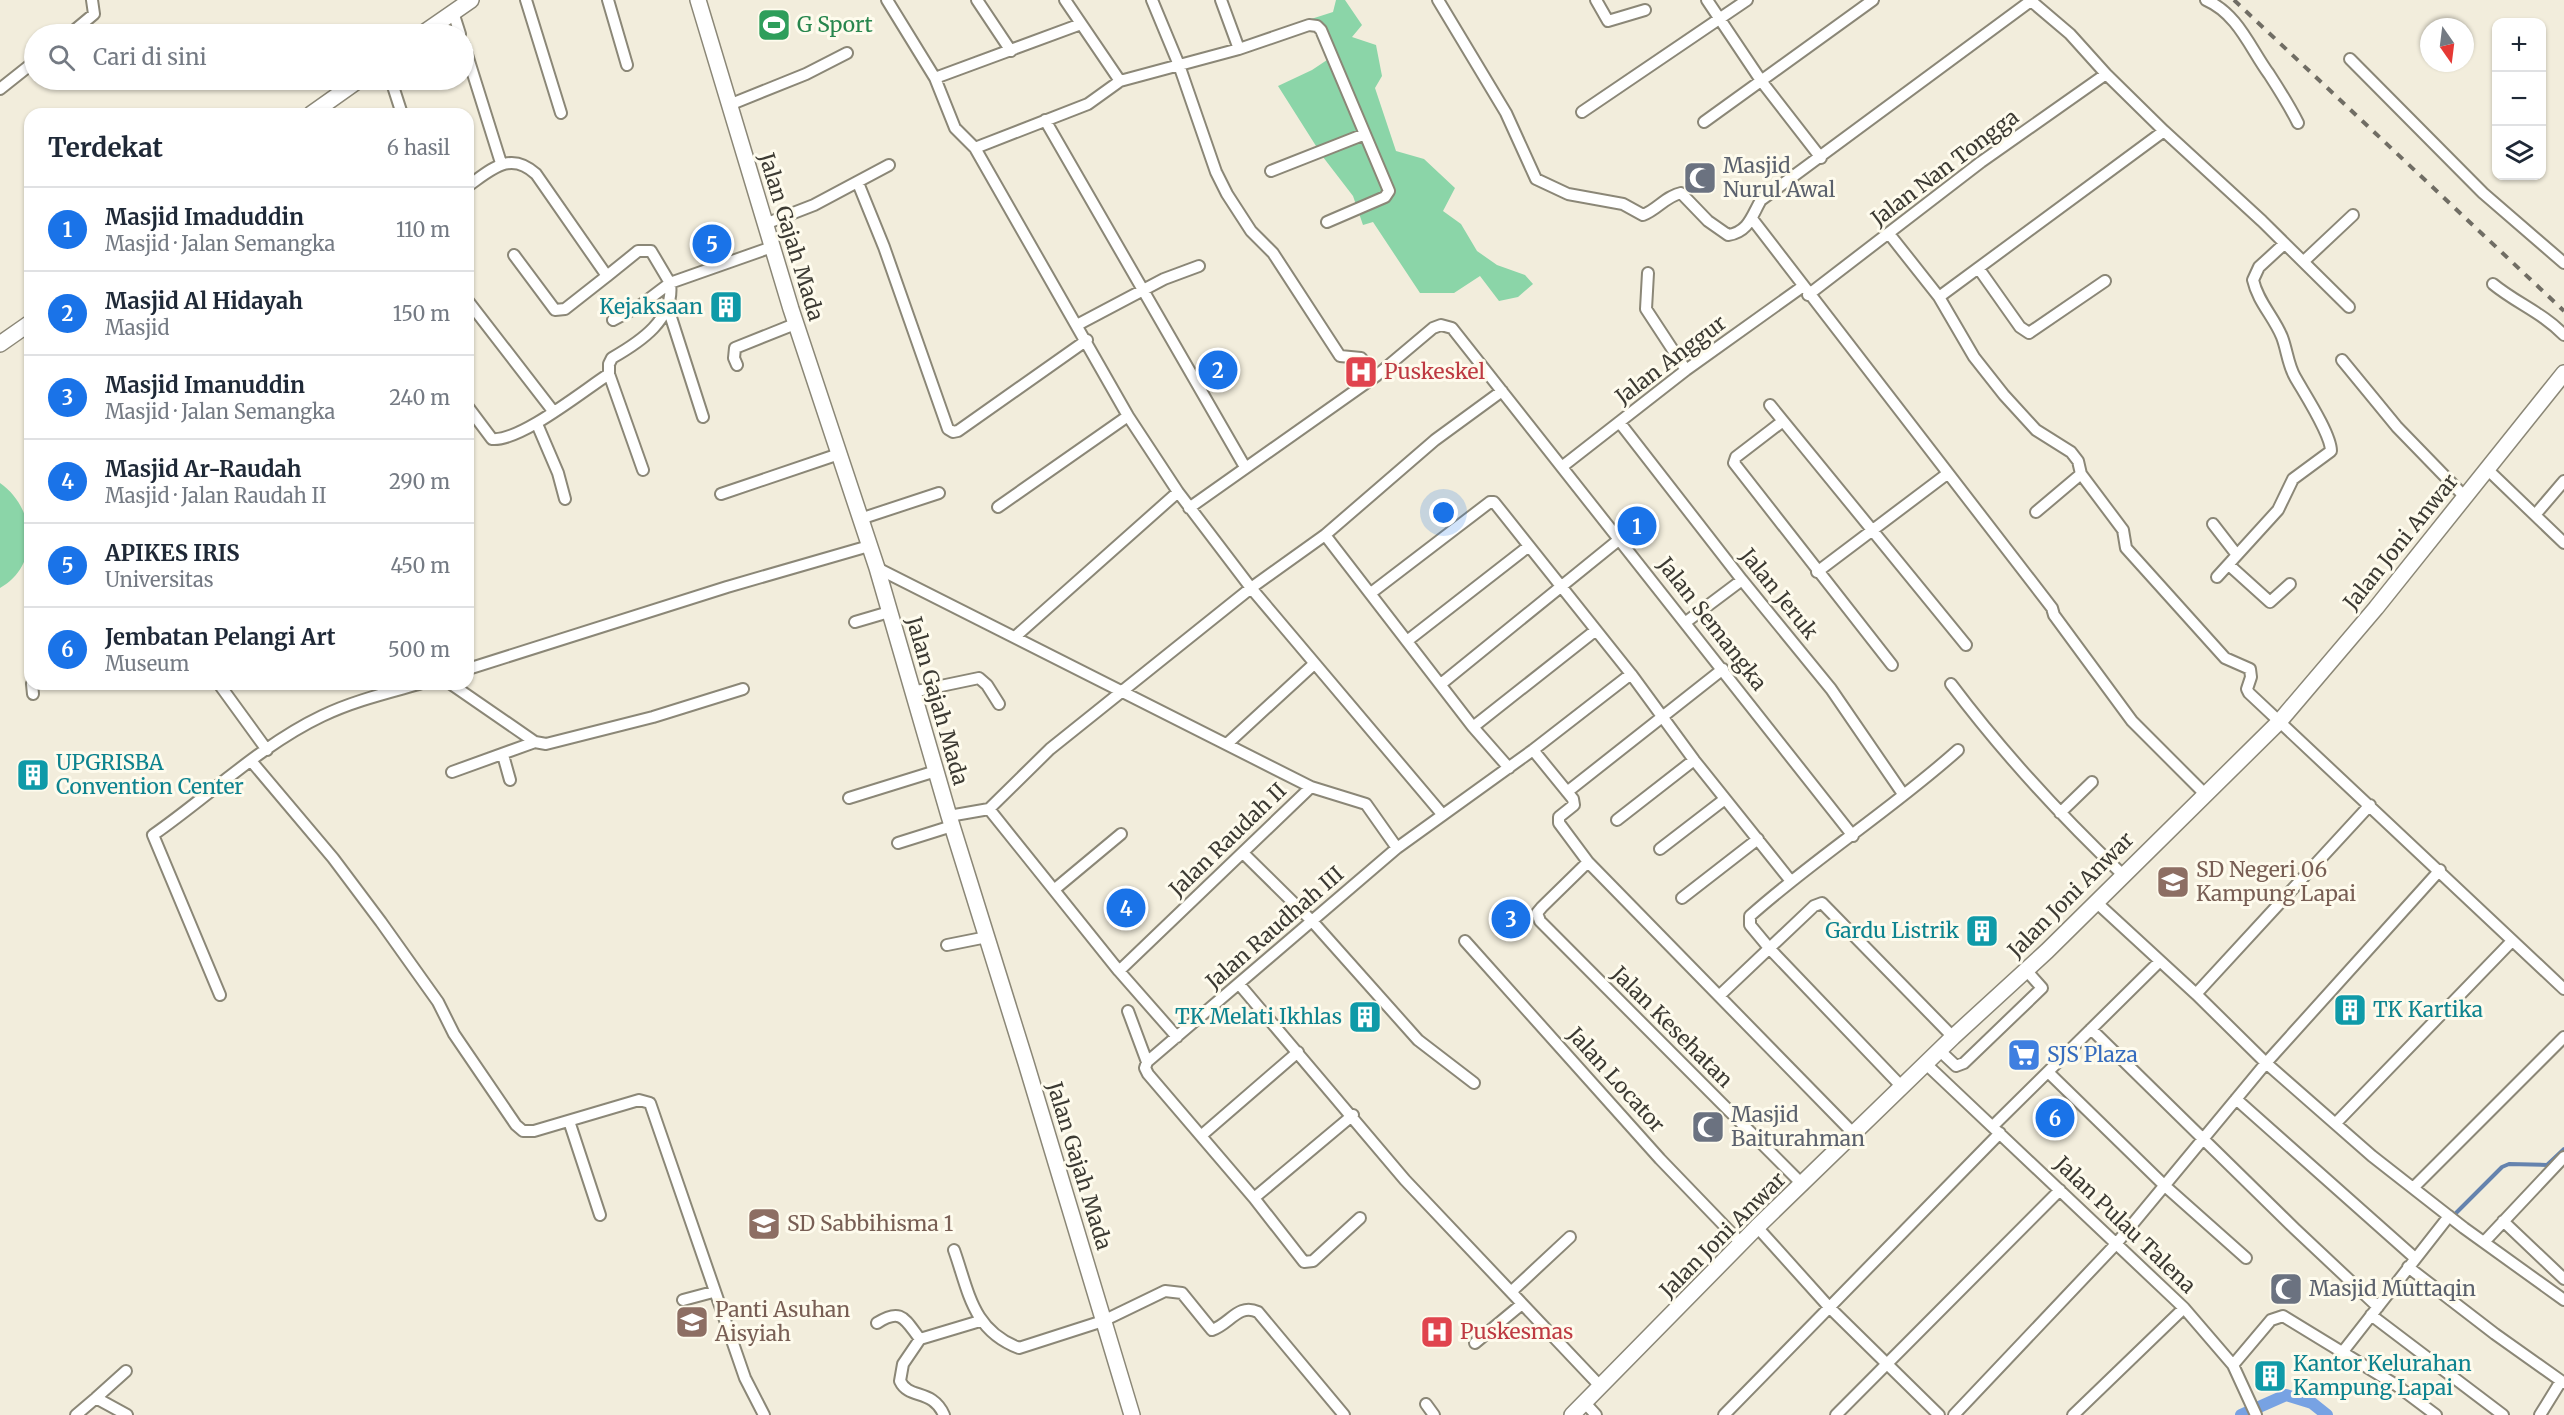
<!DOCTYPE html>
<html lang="id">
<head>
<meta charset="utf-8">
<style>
	:root { --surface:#fff; --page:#f6f6f7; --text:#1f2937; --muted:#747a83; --line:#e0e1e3; --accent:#1a73e8 }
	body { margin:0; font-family:Merriweather,serif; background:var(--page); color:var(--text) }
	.controls { position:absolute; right:18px; top:18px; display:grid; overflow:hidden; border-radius:12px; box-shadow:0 2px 4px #0004 }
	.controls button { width:54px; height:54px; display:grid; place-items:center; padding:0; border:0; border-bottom:2px solid var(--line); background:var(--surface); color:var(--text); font:30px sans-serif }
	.compass { position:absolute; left:2420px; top:18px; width:54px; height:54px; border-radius:50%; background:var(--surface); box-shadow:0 2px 4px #0004; rotate:166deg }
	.you { position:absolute; left:1444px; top:513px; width:21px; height:21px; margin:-15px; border:4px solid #fff; border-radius:50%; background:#1a73e8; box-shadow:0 0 0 9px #1a73e833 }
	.badge { display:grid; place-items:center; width:39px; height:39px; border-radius:50%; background:var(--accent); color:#fff; font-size:20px; font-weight:700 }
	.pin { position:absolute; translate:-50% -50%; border:3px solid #fff; box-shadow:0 2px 6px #0006 }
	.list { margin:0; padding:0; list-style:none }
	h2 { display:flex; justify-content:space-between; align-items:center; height:78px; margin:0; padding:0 24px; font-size:26px }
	h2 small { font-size:20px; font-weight:400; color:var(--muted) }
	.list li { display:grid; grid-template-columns:39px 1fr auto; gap:18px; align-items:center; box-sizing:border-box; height:84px; padding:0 24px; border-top:2px solid var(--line) }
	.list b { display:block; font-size:22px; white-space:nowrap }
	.list p { margin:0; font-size:20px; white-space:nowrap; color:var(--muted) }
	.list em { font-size:20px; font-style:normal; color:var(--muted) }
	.icon { flex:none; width:33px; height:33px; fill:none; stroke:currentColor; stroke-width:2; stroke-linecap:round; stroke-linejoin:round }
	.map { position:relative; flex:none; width:2564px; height:1415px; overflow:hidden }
	.search { position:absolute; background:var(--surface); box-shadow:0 2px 4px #0004; left:24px; top:24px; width:450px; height:66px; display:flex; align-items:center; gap:15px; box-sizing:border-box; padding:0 21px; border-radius:33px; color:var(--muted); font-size:22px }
	.panel { position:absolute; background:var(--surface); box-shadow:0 2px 4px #0004; left:24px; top:108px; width:450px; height:582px; border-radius:18px }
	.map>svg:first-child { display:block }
	.green { fill:#8bd5a8 }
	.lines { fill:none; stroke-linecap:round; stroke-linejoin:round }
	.stream { stroke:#6583ae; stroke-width:4 }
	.canal { stroke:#77a2e3; stroke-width:12 }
	.street-casing { stroke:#8b8777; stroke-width:14 }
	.secondary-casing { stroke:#8b8777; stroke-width:18 }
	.street { stroke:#fff; stroke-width:10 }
	.secondary { stroke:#fff; stroke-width:15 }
	.rail { stroke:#706d64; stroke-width:4; stroke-dasharray:8 8; stroke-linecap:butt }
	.labels { text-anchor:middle; stroke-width:6; stroke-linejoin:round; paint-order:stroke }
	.leisure-label { font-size:21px; fill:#27864d; stroke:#fefbed; text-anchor:start }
	.worship-label { font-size:21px; fill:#5b616d; stroke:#fefbed; text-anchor:start }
	.street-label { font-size:21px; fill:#3c3a33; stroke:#fefbed }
	.culture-label { font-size:21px; fill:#0d838f; stroke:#fefbed; text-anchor:end }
	.health-label { font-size:21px; fill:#be3a42; stroke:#fefbed; text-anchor:start }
	.education-label { font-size:21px; fill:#785e54; stroke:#fefbed; text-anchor:start }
	.shop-label { font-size:21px; fill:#366cbe; stroke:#fefbed; text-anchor:start }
</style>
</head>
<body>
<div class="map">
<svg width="2564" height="1415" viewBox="0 0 2564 1415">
	<rect width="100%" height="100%" fill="#f2eddc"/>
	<path class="green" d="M1336,0H1345L1362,25L1352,37L1376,45L1382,76L1375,88L1396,151L1424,159L1455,188L1443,211L1461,224L1477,251L1497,265L1525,275L1533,284L1518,297L1499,301L1480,276L1454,293H1420L1373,222L1363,225L1353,196L1323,157L1278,86L1312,70L1327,60L1320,37L1308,20L1333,12Z
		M0,483C36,508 41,565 0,588Z"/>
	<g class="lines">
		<path class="stream" d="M2454,1215L2502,1167L2509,1164L2547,1165L2564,1149"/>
		<path class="canal" d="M2241,1415L2286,1395L2312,1403L2327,1415"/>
		<defs>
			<path id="street" d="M526,0L561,113
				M608,0L627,65
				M887,0L935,78L955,128L975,148L1088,104L1120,81L1239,49L1309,25L1317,26L1321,30L1389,191L1385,197L1327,222
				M977,0L1011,51
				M1065,0L1120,81
				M1152,0L1179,65L1216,172L1227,194L1251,231L1273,253L1340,356L1361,358L1376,376
				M1221,0L1239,49
				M1438,0L1506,113L1536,179L1568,194L1623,204L1643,215C1657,210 1666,196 1681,193L1708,221L1728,235C1749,232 1752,215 1761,200L2032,0
				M1596,0L1608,21L1645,10
				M1707,0L1762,82L1821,158
				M2030,0L2070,34L2106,74L2164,131L2262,221L2349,307
				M2206,0C2238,14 2250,48 2269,74C2280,91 2289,105 2298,123
				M453,12L460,34
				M70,34L94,14L92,0
				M464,45L501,163
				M2350,59L2483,193L2564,263
				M935,78L1081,24
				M391,80L402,114
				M0,89L34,62
				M729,105L806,74L847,53
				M1582,112L1747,0
				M1045,120L1245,467
				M1704,122L1873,0
				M975,148L1128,416L1178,492L1251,588L1442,814
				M1271,171L1365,134
				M858,183L884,247L948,429L953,432L958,431L1087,340
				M468,186C491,170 510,150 536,174L607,276L638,251H651L670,283L641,305L613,320
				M1753,220L2052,608L2054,615L2132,721L2205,794
				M765,224L814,205L889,165
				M1890,235L1939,297L1974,357L2004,395L2036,430L2071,452L2078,461L2081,474L2123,530L2126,548L2225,658L2250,669L2251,677L2247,689L2249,693L2564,989
				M514,255L555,310L565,309L607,276
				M2304,261L2353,215
				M1979,269L2020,327L2029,333L2105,281
				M1648,273L1646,309L1686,370
				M2493,284C2516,303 2543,313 2564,335
				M1808,295L1981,162L2106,74
				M1939,297L2164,131
				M468,301L553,411
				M668,308L703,417
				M1077,325L1164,279L1199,266
				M2342,360L2397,427L2464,496
				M737,365L734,358L735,348L795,324
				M609,374L643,470
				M1770,405L1966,645
				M468,407L492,439C520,442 584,390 609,374V364L612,358C640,342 675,319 670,283L772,247
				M1783,421L1736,457L1734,463L1892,665
				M1620,423L1742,580L1831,689L1903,794
				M537,424L558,473L565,499
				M1563,466L1686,370L1802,287
				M2487,469L2564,543
				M721,494L839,454
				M998,507L1128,416
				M1189,508L1376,376L1433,328L1441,325L1452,328L1853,836
				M2036,512L2081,474
				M2535,515L2564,481
				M860,519L939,493
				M2213,524L2237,555
				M1325,535L1473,727L1509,768
				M2229,565L2270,602L2290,584
				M877,568L1311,787L1366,804L1397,848
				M1817,572L1947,474
				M2217,577L2278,510L2293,479L2331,451C2331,434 2304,393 2295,377C2288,365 2287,350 2282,337C2274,317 2258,302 2253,280L2259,267L2283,245
				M1371,593L1490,502H1494L1631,674L1694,760L1790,880
				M855,622L889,612
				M1686,622L1742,580
				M1016,636L1178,492
				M1407,641L1529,546
				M468,669L727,587L869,546
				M32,684L33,694
				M219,684L267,750
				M451,684L535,742L546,744L653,717L743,689
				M1441,684L1621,538
				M1951,684C2003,753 2060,815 2122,874
				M912,692L979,678L987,685L999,704
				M1473,727L1596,630
				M1228,743L1314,664
				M1533,750L1573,799L1574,805L1559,817V823L1588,862L1854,1134
				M503,755L510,780
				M252,762L333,858L381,922L438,1002L454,1034L516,1125L523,1131H534L639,1100L650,1103L745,1378L764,1415
				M452,772L535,742
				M1567,792L1723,669
				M849,798L936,771
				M989,809L1050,749L1251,588L1325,535L1435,440L1502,391
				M2060,813L2092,782
				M949,816L989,809L1119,971L1177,1037
				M1617,820L1694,760
				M898,843L952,826
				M1660,849L1725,799
				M1243,853L1312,921L1418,1040L1474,1083
				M1588,862L1542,907L1537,913L1540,921L1803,1185
				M1055,889L1121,834
				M1682,898L1758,839
				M2096,902L2196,994L2266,1063L2372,1156L2464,1228L2564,1300
				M1465,941L1660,1159L1741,1243
				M947,945L987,937
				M1119,971L1311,787
				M1239,984L1405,1180L1601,1387
				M2196,994L2370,805
				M220,995L153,835C209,796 261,745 322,716C353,701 387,693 419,684
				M1719,996L1814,906L1822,903L1953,1037
				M1128,1011L1147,1062
				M2091,1029L2295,1229L2378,1307
				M1939,1050L1956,1066L1964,1063L2042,988L2026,970
				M1925,1063L2184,1308L2233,1365L2256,1415
				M2048,1072L2165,1186L2246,1258
				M1902,1087L1770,949L1750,925V916C1816,857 1891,810 1958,750
				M2236,1099L2415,1258
				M569,1121L600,1215
				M2336,1123L2512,941
				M1993,1126L2159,962
				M1202,1135L1298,1052
				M2413,1188L2564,1037
				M1254,1198L1353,1115
				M1360,1218L1313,1261L1304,1262L1254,1198L1148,1074L1145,1068L1147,1062L1397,848L1533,750L1631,674
				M2503,1221L2564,1279
				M1757,1227L1829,1307L1939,1415
				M2485,1241L2564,1157
				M954,1250C969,1292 972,1330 1019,1348L1103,1321L1165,1291L1182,1293L1212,1330C1230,1324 1238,1303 1258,1312L1344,1415
				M2408,1267L2495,1334L2564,1383
				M1512,1291L1570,1237
				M683,1300L713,1292
				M2371,1315L2503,1415
				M877,1323C902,1307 905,1320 920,1339L980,1321
				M920,1339L903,1364L900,1381C909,1400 932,1388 944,1415
				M1475,1343L1522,1304
				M2341,1354L2449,1216
				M2233,1365L2271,1320L2283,1316L2396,1385L2436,1415
				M96,1398L126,1371
				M1585,1403L1596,1415
				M1426,1404L1434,1415
				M76,1415L96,1398L127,1415
				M1724,1415L2000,1133
				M1836,1415L2060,1190
				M1954,1415L2116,1244L2266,1063L2440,870
				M2073,1415L2184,1308
				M2540,1415L2561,1381"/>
			<path id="secondary" d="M698,0L791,309L877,568L949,816L1026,1063L1132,1415
				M422,34L471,0
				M311,114L359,80
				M0,344L30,323
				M1572,1415L1757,1227L1953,1037L2047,951L2279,722L2376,608L2564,373"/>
		</defs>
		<use href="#street" class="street-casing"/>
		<use href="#secondary" class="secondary-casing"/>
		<use href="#street" class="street"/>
		<use href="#secondary" class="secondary"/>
		<path class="rail" d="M2234,0L2564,311"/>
	</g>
	<defs>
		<symbol id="stadium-square" viewBox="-11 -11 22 22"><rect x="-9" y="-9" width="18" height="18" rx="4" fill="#2e9e5b" stroke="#fefbed"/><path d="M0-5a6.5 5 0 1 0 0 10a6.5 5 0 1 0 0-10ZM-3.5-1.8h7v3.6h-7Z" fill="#fff"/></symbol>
		<symbol id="mosque-square" viewBox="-11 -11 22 22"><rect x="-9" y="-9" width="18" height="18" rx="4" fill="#6b7280" stroke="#fefbed"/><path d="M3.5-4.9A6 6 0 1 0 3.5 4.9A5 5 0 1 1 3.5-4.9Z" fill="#fff"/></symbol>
		<symbol id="building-square" viewBox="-11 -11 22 22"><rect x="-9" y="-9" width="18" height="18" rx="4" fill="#0f9aa8" stroke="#fefbed"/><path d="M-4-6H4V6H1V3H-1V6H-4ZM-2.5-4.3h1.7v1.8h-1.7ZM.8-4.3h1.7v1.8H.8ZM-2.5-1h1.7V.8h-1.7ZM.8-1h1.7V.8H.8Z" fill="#fff"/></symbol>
		<symbol id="hospital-square" viewBox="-11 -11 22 22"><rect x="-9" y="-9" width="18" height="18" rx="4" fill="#e0444e" stroke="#fefbed"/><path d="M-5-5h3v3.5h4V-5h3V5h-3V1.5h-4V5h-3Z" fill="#fff"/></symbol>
		<symbol id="school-square" viewBox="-11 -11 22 22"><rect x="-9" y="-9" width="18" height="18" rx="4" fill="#8d6e63" stroke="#fefbed"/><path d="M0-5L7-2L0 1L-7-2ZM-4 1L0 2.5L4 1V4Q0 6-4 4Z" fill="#fff"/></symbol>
		<symbol id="supermarket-square" viewBox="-11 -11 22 22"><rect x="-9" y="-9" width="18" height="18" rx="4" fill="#3f7fe0" stroke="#fefbed"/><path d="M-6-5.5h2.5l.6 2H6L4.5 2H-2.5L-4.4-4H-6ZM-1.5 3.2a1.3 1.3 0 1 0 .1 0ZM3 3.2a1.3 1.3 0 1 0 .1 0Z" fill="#fff"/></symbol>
	</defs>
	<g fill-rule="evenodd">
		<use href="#stadium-square" x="755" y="6" width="38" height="38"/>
		<use href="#mosque-square" x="1681" y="159" width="38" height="38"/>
		<use href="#building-square" x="707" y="288" width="38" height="38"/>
		<use href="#hospital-square" x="1342" y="353" width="38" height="38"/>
		<use href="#building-square" x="14" y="756" width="38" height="38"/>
		<use href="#school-square" x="2154" y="863" width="38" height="38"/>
		<use href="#building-square" x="1963" y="912" width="38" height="38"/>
		<use href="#building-square" x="2331" y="991" width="38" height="38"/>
		<use href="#building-square" x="1346" y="998" width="38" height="38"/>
		<use href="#supermarket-square" x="2005" y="1036" width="38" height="38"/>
		<use href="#mosque-square" x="1689" y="1108" width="38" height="38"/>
		<use href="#school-square" x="745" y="1205" width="38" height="38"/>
		<use href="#mosque-square" x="2267" y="1270" width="38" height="38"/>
		<use href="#school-square" x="673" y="1303" width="38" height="38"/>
		<use href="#hospital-square" x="1418" y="1313" width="38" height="38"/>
		<use href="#building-square" x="2251" y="1357" width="38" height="38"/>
	</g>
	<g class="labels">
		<g class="leisure-label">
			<text x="797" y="32">G Sport</text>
		</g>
		<g class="worship-label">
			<text x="1723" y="173">Masjid<tspan x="1723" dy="24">Nurul Awal</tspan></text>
			<text x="1731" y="1122">Masjid<tspan x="1731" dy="24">Baiturahman</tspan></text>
			<text x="2309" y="1296">Masjid Muttaqin</text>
		</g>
		<g class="street-label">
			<text transform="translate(1945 168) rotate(-37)" y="7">Jalan Nan Tongga</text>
			<text transform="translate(791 237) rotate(73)" y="7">Jalan Gajah Mada</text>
			<text transform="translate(1671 360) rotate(-37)" y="7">Jalan Anggur</text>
			<text transform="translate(2401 542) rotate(-51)" y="7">Jalan Joni Anwar</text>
			<text transform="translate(1779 594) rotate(51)" y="7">Jalan Jeruk</text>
			<text transform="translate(1712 624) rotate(52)" y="7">Jalan Semangka</text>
			<text transform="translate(937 701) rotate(74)" y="7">Jalan Gajah Mada</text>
			<text transform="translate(1228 840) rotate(-44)" y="7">Jalan Raudah II</text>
			<text transform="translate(2071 895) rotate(-45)" y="7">Jalan Joni Anwar</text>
			<text transform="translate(1275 928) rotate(-41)" y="7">Jalan Raudhah III</text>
			<text transform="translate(1672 1027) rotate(45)" y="7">Jalan Kesehatan</text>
			<text transform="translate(1616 1080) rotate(48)" y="7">Jalan Locator</text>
			<text transform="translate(1079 1166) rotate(73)" y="7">Jalan Gajah Mada</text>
			<text transform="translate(2125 1225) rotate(44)" y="7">Jalan Pulau Talena</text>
			<text transform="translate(1723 1235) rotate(-45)" y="7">Jalan Joni Anwar</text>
		</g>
		<g class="culture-label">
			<text x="703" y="314">Kejaksaan</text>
			<text x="56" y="770" text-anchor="start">UPGRISBA<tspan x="56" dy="24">Convention Center</tspan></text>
			<text x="1959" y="938">Gardu Listrik</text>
			<text x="2373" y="1017" text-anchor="start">TK Kartika</text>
			<text x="1342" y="1024">TK Melati Ikhlas</text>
			<text x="2293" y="1371" text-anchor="start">Kantor Kelurahan<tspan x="2293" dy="24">Kampung Lapai</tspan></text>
		</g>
		<g class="health-label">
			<text x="1384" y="379">Puskeskel</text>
			<text x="1460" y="1339">Puskesmas</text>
		</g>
		<g class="education-label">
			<text x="2196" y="877">SD Negeri 06<tspan x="2196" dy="24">Kampung Lapai</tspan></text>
			<text x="787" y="1231">SD Sabbihisma 1</text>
			<text x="715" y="1317">Panti Asuhan<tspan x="715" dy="24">Aisyiah</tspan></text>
		</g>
		<g class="shop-label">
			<text x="2047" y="1062">SJS Plaza</text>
		</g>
	</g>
</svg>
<div class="controls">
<button>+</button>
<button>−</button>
<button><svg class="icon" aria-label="layers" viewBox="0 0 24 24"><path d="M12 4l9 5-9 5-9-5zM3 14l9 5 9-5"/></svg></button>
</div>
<svg class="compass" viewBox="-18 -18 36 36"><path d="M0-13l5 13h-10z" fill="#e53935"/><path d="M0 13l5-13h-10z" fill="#747a83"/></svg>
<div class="you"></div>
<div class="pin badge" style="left:1637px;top:526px">1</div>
<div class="pin badge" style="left:1218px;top:370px">2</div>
<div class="pin badge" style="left:1511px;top:919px">3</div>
<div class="pin badge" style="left:1126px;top:908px">4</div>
<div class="pin badge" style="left:712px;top:244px">5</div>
<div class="pin badge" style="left:2055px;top:1118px">6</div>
<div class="search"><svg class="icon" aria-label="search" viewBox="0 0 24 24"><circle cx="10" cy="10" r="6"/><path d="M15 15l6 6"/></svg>Cari di sini</div>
<section class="panel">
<h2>Terdekat<small>6 hasil</small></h2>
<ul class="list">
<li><span class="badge">1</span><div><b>Masjid Imaduddin</b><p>Masjid · Jalan Semangka</p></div><em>110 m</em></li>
<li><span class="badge">2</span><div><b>Masjid Al Hidayah</b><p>Masjid</p></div><em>150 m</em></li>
<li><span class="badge">3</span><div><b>Masjid Imanuddin</b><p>Masjid · Jalan Semangka</p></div><em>240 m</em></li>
<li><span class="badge">4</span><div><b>Masjid Ar-Raudah</b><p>Masjid · Jalan Raudah II</p></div><em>290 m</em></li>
<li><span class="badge">5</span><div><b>APIKES IRIS</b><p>Universitas</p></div><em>450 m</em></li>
<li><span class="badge">6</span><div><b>Jembatan Pelangi Art</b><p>Museum</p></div><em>500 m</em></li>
</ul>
</section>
</div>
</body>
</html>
